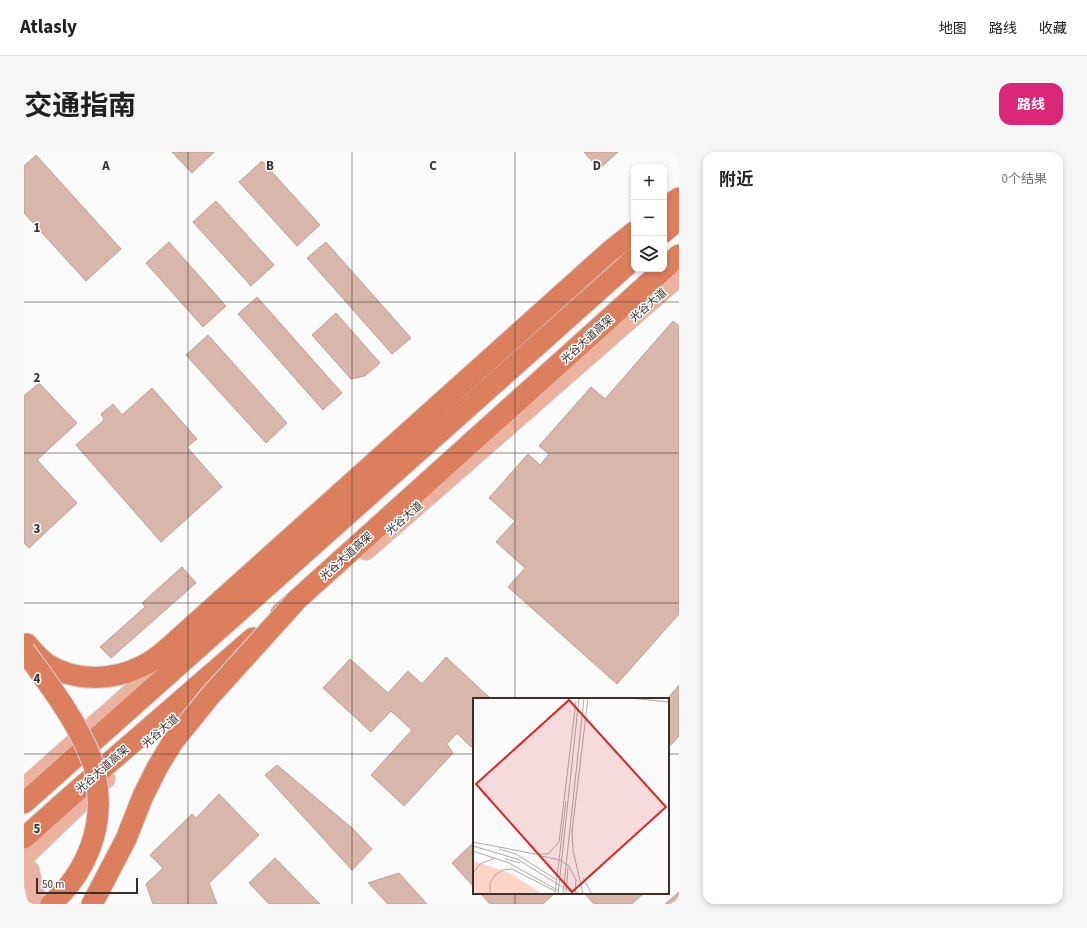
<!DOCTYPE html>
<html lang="zh">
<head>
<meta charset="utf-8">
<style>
	:root { --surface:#fff; --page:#f6f6f6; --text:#202124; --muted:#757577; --line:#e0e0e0; --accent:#db2777 }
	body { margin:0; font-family:"Source Sans 3","Noto Sans SC",sans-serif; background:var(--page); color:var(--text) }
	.controls { position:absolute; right:12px; top:12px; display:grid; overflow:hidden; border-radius:8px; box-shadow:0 2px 6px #0003 }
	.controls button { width:36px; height:36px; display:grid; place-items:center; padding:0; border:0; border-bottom:1px solid var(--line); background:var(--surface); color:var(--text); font:20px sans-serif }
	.scale { position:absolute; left:12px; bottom:10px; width:102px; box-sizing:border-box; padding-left:4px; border:2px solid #3c2f2a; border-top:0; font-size:11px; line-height:14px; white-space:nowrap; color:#3c2f2a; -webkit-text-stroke:3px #fbfbfb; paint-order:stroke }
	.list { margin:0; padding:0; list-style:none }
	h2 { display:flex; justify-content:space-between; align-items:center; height:52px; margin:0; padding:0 16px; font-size:17px }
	h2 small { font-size:13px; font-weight:400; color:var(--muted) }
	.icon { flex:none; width:22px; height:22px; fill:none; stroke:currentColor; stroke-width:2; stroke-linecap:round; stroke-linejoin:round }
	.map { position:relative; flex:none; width:655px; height:752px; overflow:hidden; border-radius:12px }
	header { display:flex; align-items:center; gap:24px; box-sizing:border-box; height:56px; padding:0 20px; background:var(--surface); border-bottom:1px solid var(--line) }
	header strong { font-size:19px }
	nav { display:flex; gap:22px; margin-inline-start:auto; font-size:14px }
	.intro { display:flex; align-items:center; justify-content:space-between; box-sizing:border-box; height:96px; padding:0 24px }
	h1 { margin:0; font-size:28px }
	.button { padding:10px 18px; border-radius:12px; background:var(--accent); color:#fff; font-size:14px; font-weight:700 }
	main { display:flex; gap:24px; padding:0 24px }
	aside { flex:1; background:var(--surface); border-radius:12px; box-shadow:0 2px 6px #0003 }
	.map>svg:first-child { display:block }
	.building { fill:#d8b6aa; stroke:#c09f94 }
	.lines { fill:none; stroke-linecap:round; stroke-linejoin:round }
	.major-casing { stroke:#d8d5d4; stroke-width:20 }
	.highway-casing { stroke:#d8d5d4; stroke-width:23 }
	.major { stroke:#eab29f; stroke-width:18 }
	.highway { stroke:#dc7f5f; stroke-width:21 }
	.highway-bridge-casing { stroke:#d8d5d4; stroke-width:23; stroke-linecap:butt }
	.highway-bridge { stroke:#dc7f5f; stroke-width:21 }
	.grid { fill:none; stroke:#3c2f2a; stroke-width:1; stroke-opacity:0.55 }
	.labels { text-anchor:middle; stroke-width:3; stroke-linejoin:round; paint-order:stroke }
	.street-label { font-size:11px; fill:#3c2f2a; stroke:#fbfbfb }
	.inset-road { fill:none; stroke:#afa9a7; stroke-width:1 }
	.view { fill:#d62828; fill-opacity:0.15; stroke:#d62828; stroke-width:2 }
	.inset-edge { fill:none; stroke:#3c2f2a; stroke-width:2 }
	.grid-label { font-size:13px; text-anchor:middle; font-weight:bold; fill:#3c2f2a; stroke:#fbfbfb; stroke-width:3; stroke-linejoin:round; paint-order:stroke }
</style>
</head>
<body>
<header>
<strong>Atlasly</strong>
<nav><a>地图</a><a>路线</a><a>收藏</a></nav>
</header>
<div class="intro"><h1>交通指南</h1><a class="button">路线</a></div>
<main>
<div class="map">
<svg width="655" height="752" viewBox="0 0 655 752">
	<rect width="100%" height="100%" fill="#fbfbfb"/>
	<path class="building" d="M148,0H190L168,21Z
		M560,0H594L575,17Z
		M12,3L97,97L62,129L0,61V14Z
		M238,9L296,73L273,94L215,30Z
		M192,49L250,113L227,134L169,70Z
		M145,90L202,154L179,175L122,111Z
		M302,90L387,186L368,202L283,106Z
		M233,145L318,241L299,258L214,162Z
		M312,161L356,211L341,224L327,227L288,183Z
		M649,169L655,174V462L593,532L484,435L501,416L472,390L491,369L465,346L504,302L516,313L525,302L515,294L567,235L581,247Z
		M184,183L263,271L242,291L162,203Z
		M15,231L53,271L13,308L53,351L5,396L0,391V244Z
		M128,236L173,287L163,295L198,335L137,390L52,293L80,268L77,262L89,252L98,263Z
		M158,415L172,431L87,506L76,495L121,455L118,451Z
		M422,505L467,547H450V592L447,595L433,581L423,592L429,601L380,654L347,623L388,578L367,559L347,580L299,536L326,507L364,541L384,519L398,532Z
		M655,533V584L644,596V547H643Z
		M253,613L328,676L348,697L328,718L241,623Z
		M195,642L235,683L185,731L193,752H129L122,732L139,716L126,703L168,662L172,666Z
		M450,690V735L428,711Z
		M251,706L296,752H245L225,731Z
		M375,721L403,752H364L344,731Z
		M655,740V752H641Z
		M456,741H531L519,752H466Z
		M560,741H620L608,752H570Z"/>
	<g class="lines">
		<defs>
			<path id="major" d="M342,399L655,125
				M0,635L150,502
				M0,706L82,627
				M0,715L6,718L14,752"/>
			<path id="highway" d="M640,56L655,46
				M640,80L655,67
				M640,117L655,103
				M257,462L640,117
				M3,492C9,499 16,507 23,512C51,530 89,529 118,514C132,508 144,496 155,486L585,100L610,80
				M0,651L610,107
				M0,686L48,643L229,486
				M68,752L102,687L119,644L133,616L148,591"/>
		</defs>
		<use href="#major" class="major-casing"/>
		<use href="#highway" class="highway-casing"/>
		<use href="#major" class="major"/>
		<use href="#highway" class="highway"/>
		<defs>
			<path id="highway-bridge" d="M0,498C25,533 53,568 68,609C71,614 71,621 72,627C81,674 63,720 27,752
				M148,591L186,544L271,450"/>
		</defs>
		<use href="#highway-bridge" class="highway-bridge-casing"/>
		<use href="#highway-bridge" class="highway-bridge"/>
	</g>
	<path class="grid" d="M164,0V752M328,0V752M491,0V547M0,150H655M0,301H655M0,451H655M0,602H450M644,602H655M491,741V752"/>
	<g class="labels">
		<g class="street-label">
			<text transform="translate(624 153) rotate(-41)" y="4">光谷大道</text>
			<text transform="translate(563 187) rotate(-42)" y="4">光谷大道高架</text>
			<text transform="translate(380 366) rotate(-41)" y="4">光谷大道</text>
			<text transform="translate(322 404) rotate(-42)" y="4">光谷大道高架</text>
			<text transform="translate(136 579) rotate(-41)" y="4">光谷大道</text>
			<text transform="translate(78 617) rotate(-41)" y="4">光谷大道高架</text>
		</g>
	</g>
	<g transform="translate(449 546)">
		<rect width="196" height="196" fill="#fbfbfb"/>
		<path d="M1,163L37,175L70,196H4L0,192Z" fill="#fdd5c7"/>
		<path class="inset-road" d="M156,0L196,4M99,132L100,152L110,196M99,134L115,0M0,144L62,156M0,148L44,161L101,196M26,151L43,156L84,182M0,153L36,165L86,193M60,156H75L86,144L103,3M68,158L87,162L96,168L103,182L102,196M32,161L47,165M0,175L7,166L22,160M110,180L119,196M92,188L107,196M17,196V185L22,177L30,172L39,171L82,193M82,196L93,103M85,196L106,0M90,196L111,0M93,196L95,170"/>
		<path class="view" d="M96,2L193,109L99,194L3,86Z"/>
		<rect width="196" height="196" class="inset-edge"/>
	</g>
	<g class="grid-label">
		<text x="82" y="18">A</text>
		<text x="246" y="18">B</text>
		<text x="409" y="18">C</text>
		<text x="573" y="18">D</text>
		<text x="13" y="80">1</text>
		<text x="13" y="230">2</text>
		<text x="13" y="381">3</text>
		<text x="13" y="531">4</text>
		<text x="13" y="681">5</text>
	</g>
</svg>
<div class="controls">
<button>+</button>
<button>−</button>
<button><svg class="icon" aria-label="layers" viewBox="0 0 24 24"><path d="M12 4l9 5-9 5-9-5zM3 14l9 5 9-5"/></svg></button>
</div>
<div class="scale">50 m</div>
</div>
<aside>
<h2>附近<small>0个结果</small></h2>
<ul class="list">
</ul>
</aside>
</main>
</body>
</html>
